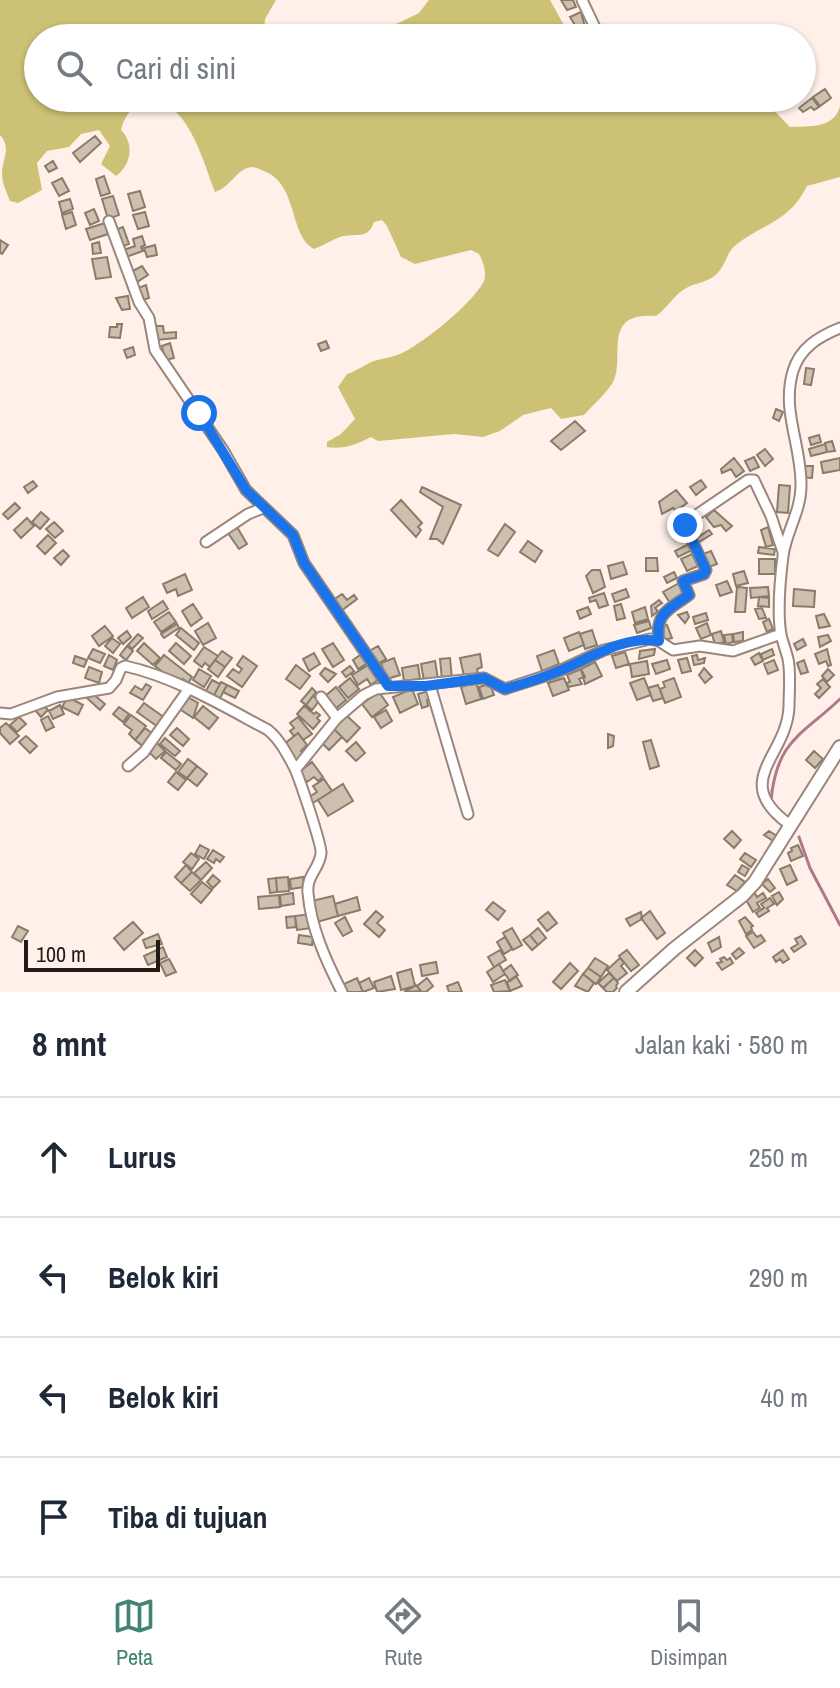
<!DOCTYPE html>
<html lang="id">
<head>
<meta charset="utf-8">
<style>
	:root { --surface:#fff; --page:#f6f6f7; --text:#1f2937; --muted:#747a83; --line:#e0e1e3; --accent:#428474 }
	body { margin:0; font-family:"Archivo Narrow",sans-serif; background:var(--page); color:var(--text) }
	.scale { position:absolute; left:24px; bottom:20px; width:136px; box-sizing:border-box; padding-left:8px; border:4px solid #221a16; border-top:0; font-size:22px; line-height:28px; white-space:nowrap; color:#221a16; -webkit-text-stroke:6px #fff1e9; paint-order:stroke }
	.stop { position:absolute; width:24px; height:24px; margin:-18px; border:6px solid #1a73e8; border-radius:50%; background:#fff }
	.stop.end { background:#1a73e8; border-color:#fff; box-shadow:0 2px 8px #0008 }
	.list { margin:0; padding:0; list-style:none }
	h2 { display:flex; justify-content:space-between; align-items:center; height:104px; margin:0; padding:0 32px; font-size:34px }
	h2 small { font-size:26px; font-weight:400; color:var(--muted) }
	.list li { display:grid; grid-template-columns:52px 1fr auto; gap:24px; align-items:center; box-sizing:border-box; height:120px; padding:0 32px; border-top:2px solid var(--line) }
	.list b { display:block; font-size:30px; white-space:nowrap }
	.list em { font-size:26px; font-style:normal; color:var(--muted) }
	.icon { flex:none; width:44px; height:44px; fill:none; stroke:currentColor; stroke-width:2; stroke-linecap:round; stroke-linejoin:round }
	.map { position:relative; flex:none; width:840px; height:992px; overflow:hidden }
	.search { position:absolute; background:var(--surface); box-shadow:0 2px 6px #0004; left:24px; right:24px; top:24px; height:88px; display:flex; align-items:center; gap:20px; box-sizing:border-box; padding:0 28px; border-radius:44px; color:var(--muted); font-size:30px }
	.sheet { height:584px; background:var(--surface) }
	nav { display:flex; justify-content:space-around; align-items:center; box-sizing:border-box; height:112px; border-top:2px solid var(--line); background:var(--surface); font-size:22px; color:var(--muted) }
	nav a { display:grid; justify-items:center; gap:4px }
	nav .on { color:var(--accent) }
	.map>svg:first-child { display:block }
	.forest { fill:#ccc174 }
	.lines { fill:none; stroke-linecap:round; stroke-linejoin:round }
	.stream { stroke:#b27889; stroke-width:3 }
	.building { fill:#cec0ae; stroke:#897c6b; stroke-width:2 }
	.minor-casing { stroke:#9b867b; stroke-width:13 }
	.tertiary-casing { stroke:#9b867b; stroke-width:16 }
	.minor { stroke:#fff; stroke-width:9 }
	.tertiary { stroke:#fff; stroke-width:12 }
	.route { stroke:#1a73e8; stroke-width:10 }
</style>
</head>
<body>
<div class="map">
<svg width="840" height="992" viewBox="0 0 840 992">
	<rect width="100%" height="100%" fill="#fff1e9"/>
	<path class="forest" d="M0,0H276L265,19L263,38H38V98H604L619,107L635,98H762L790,127C810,126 834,129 840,106V177L807,186C790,221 765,223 737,244C727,251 727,261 720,270C710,284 696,281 683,290C673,297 666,309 656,316C600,311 626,358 613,382C606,394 593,405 584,415L561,419L551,408L523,415L500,431L483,437L454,434L378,441L371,437C358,444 342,450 327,447V442L341,434L355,419L338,387L347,374C357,371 364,365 374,361C384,358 395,357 404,352C426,341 471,304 483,283C488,275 483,261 479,254L471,250L415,264L401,257L387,226L382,220L374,222C368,241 354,232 340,237C331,240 323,246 314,249C288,234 299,185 264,171C261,170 255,167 252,167C237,168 230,188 215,192C203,161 191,112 157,99C137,101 126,111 121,130C135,144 131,165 116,176L101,164L110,146L99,130L81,134L69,147L47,151L37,163L42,190L18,203L10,201C7,193 2,183 2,174C2,159 12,148 0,135Z
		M429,0H550L571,38H367L419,13Z"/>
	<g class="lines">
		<path class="stream" d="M771,800C777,740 801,736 840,699
			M799,837L810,868L840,925"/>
	</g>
	<path class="building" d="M561,0H573L576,7L567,10Z
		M581,12L585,27L578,30L570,17Z
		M825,89L831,98L820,106L813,97Z
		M812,98L819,107L814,110L811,107L803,112L799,108Z
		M95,136L101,143L80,162L73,153Z
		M53,161L57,168L49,172L45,166Z
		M104,176L110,193L101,196L96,179Z
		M62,178L69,191L59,196L52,183Z
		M140,191L145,207L133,211L128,194Z
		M113,196L119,215L108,219L102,199Z
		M70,199L73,209L62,213L59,202Z
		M94,209L99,221L90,225L85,213Z
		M72,212L76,225L66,229L62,215Z
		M145,212L149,226L138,229L133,215Z
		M105,223L108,234L90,240L86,229Z
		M123,227L129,244L121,247L115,230Z
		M142,236L145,245L141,247L143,251L123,258L121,251L135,246L133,239Z
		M0,240L8,245L2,254L0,253Z
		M99,242L101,253L93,254L92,244Z
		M155,245L157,255L147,257L144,248Z
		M107,257L111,277L96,279L92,259Z
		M142,266L148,275L137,282L131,272Z
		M146,285L149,298L142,300L138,288Z
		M128,296L130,309L122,310L116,298Z
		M117,324H122L120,338L109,337L110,327H117Z
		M155,326H163L164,333L176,332V338L156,340Z
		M326,341L329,348L321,351L318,344Z
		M170,343L174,358L165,360L162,346Z
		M133,347L135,355L127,358L124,350Z
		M806,368L814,369L811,385L804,384Z
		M776,409L783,412L779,421L773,418Z
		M575,421L585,431L561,450L551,441Z
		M819,435L821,442L811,445L809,438Z
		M832,441L835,451L827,452L825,443Z
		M825,444L827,452L811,456L809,449Z
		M765,449L773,459L765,466L757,455Z
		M754,457L759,467L750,471L745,461Z
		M734,458L744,471L736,477L731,469L722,473L721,469Z
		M840,458V470L823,473L821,462Z
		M802,466H813L812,478L801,477Z
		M701,480L706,487L696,495L690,487Z
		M33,481L37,486L28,493L24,487Z
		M779,485L790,486L788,513L777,512Z
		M422,487L461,505L443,544L437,539H430L443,507L420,492Z
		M676,490L687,503L676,511L673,508L662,514L659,502Z
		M401,500L422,523L418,527L421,530L416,537L391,510Z
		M15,503L20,508L8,519L3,514Z
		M714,510L732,526L726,531L721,525L714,527L706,517Z
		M41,512L49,519L40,529L32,522Z
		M27,518L34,526L21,538L14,530Z
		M54,522L63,531L55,538L46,529Z
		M505,524L515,532L498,556L488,550Z
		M237,527L247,544L239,549L228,533Z
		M768,527L773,545L766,547L761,530Z
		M709,530L712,534L698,543L695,539Z
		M48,535L56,543L45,554L37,546Z
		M528,541L542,551L535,562L520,552Z
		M689,544L692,550L678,557L675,551Z
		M759,547L775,549L774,555L758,553Z
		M63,550L69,556L61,565L54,558Z
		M711,551L717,564L709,567L703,554Z
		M692,554L698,566L687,571L681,559Z
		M646,558H657L658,571H646Z
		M759,559H775V574H759Z
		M623,562L627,574L611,579L608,566Z
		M592,570H600L605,587L593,593L586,576Z
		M744,571L748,583L736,586L733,574Z
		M674,572L677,578L667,583L664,577Z
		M185,574L192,590L178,596L176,589L167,593L163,584Z
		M727,581L732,592L720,596L716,585Z
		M679,583L685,594L670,603L663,592Z
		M737,587L747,588L745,612H735Z
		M768,587L769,596L751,598L750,588Z
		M626,589L629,597L615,602L612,594Z
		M794,589L815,591L814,607L793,606Z
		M604,593L608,605L599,608L596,600L590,602L589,598Z
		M342,594L347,600L354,595L357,599L341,611L333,600Z
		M143,597L149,607L132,618L126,608Z
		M759,597L769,598V607L758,606Z
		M659,600L662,603L655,608L658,611L652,616L651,606Z
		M163,601L168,609L152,619L148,611Z
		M193,604L202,618L191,626L182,611Z
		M621,604L625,618L617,620L614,606Z
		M588,607L591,614L580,619L577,611Z
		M645,607L648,619L635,623L632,612Z
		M762,608L766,618L759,619L755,609Z
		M169,612L176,622L161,632L154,622Z
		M687,612L689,617L685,623L678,615Z
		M706,613L708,620L695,624L693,617Z
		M824,614L830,626L819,628L816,616Z
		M769,619L773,629L767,632L763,622Z
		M649,621L651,628L637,633L634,625Z
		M208,623L216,638L203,645L195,631Z
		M707,623L711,635L701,639L696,628Z
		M177,624L179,628L164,638L161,634Z
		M667,625L672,638L664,640L659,627Z
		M105,626L113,636L99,646L92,636Z
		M181,628L199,643L194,650L176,635Z
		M592,630L597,645L585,649L580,634Z
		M127,631L131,637L123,644L118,638Z
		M721,631L724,642L715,645L712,634Z
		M579,632L584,645L569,651L564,638Z
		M743,632V641L734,642L733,634Z
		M138,634L143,638L132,649L128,645Z
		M732,634L733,642L726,644L724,635Z
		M828,635L831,641L820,647L818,637Z
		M112,638L120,644L113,653L105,646Z
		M803,639L806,645L797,650L794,644Z
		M144,643L160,658L153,665L137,651Z
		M176,643L191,656L184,664L169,651Z
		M333,643L344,660L333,667L322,649Z
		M127,646L133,651L126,660L120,655Z
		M378,646L386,659L377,664L369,651Z
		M204,647L218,656L210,667L205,663L202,667L194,661Z
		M93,649L105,654L100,663L88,658Z
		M655,649L654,655L639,659L640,651Z
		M772,649L774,655L763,660L761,654Z
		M827,649L831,665L828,666L826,661L819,664L815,654Z
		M554,650L559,664L542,671L537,656Z
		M222,651L232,658L225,667L215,660Z
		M625,652L629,664L616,668L612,656Z
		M314,653L320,664L309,671L303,659Z
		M363,653L369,662L358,669L353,660Z
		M759,653L763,661L755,665L751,658Z
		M480,654L482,667L477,669L478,674L464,676L460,658Z
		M109,655L117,660L113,670L104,666Z
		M164,655L192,677L188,683L183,679L179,685L155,666Z
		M697,655L698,660L705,658L704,663L694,665L692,656Z
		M75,656L87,660L84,667L73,663Z
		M243,656L257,666L242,687L227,676L233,669L239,673L242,669L237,665Z
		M394,658L400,675L387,679L381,663Z
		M450,658L452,679L442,680L440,659Z
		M687,658L691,671L682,673L678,660Z
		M215,660L225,667L218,677L208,669Z
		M667,660L670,669L656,674L652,664Z
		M774,660L778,670L768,674L764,664Z
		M804,660L808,672L801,674L797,663Z
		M435,661L438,679L424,681L421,664Z
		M647,661L649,674L632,677L630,664Z
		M595,662L602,676L585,684L581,669Z
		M370,664L379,679L371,685L367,679L358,685L352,675Z
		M296,665L310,676L300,689L286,679Z
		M418,665L420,679L404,681L402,668Z
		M350,666L354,671L346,677L342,672Z
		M89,667L102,672L99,683L85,678Z
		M325,668L336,674L328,682L320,674Z
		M704,668L712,677L705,683L699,675Z
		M199,669L211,676L204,687L193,680Z
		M581,669L585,677L579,679L582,684L568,687L567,683L570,682L567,675Z
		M828,669L834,675L827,682L822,676Z
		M350,678L359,689L348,698L339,687Z
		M564,678L569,690L553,696L548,683Z
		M644,678L651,695L637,700L630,683Z
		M674,678L681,697L665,703L660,689L665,687L663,682Z
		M823,679L830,687L819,698L815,694L821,688L817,684Z
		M212,680L220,684L212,699L204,694Z
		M221,682L227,685L218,702L212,699Z
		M476,682L481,699L466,704L461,687Z
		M146,684L151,687L143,700L130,693L135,686L142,690Z
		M490,684L494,695L483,699L479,687Z
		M227,685L239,691L235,698L223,692Z
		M658,685L663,698L653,701L648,688Z
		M336,687L346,700L334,710L324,697Z
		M312,688L316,692L306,705L301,701Z
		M412,689L418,704L400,713L393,697Z
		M429,691L432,699L427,700L428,706L422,708L418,694Z
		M379,692L388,705L372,717L362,704Z
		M92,693L105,704L100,710L87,698Z
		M186,696L198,703L193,718L178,708Z
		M313,696L319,701L312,710L306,705Z
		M68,697L83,705L78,715L62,707Z
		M144,703L165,718L158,727L137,712Z
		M42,704L48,710L41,717L35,710Z
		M60,705L64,714L53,719L49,711Z
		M203,706L218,718L209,729L194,717Z
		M304,706L314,714L316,712L320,715L317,718L320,721L313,729L297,714Z
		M119,707L129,714L123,722L113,714Z
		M386,710L392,721L381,728L374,717Z
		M131,715L146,726L135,740L129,734L132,730L124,724Z
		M346,715L360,728L347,742L333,728Z
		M48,716L54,727L46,731L41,720Z
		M19,717L26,724L17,732L10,725Z
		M298,717L312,734L303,740L298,733L294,736L290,731L294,728L290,723Z
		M6,723L19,736L10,744L0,733V728Z
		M145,728L154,735L144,747L135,740Z
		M177,728L189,739L183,746L170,735Z
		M333,728L342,737L329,750L320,741Z
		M298,733L307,745L301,751L304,754L296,761L283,745Z
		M608,734L614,736L613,746L608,748Z
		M26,736L37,746L30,753L19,742Z
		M165,738L180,751L175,756L160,744Z
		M651,740L659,766L650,769L643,742Z
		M356,742L365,753L356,761L346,751Z
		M157,743L165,751L156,759L148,751Z
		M814,751L823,759L815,768L806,760Z
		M166,752L181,764L176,770L161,758Z
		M188,759L197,766L187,778L178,772Z
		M312,762L323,777L318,781L314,777L307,782L299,772Z
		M197,766L207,774L197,786L187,778Z
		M176,772L186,780L178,790L168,782Z
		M324,779L332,791L313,803L309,797L317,792L313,786Z
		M343,784L353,801L328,816L318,800Z
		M732,831L741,840L734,848L724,839Z
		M769,831L777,836L773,841L764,835Z
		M200,845L209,850L204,859L195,854Z
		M798,845L803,856L791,861L788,853L792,851L791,848Z
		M213,850L224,857L220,862L216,859L214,863L207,859Z
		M191,853L199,859L192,869L183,862Z
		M745,853L756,860L751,867L740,859Z
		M206,862L212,868L201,880L194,873Z
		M186,865L192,872L181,883L175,877Z
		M742,865L749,869L745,876L738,872Z
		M790,865L797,880L787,885L780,869Z
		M192,872L201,880L190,891L181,883Z
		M213,875L220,881L213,888L207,882Z
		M735,875L745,882L737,891L727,885Z
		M288,877L289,891L277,892L276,878Z
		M303,877L304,887L291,889L290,879Z
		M276,878L277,892L270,893L268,879Z
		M768,879L775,888L770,892L762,884Z
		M202,882L212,890L201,903L191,894Z
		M754,892L757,897L763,893L766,898L757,903L760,908L753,912L745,898Z
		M779,892L783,899L777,905L772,896Z
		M293,893L294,904L281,906L280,895Z
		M279,895L280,907L259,909L258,897Z
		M333,896L338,916L317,922L312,901Z
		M357,897L360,910L338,916L335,904Z
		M770,898L774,904L767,908L769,911L759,917L756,913L764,908L761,904Z
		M493,902L505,911L498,920L486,910Z
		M376,911L383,917L377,923L385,930L379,937L364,924Z
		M650,911L665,933L657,939L641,918Z
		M548,912L557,923L547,931L538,920Z
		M641,912L642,919L630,926L626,919Z
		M310,914L312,928L297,930L295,916Z
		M295,916L296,927L287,928L286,917Z
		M345,917L352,931L343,936L335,923Z
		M745,917L753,926L751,927L752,930L746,934L739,921Z
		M133,922L143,933L124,950L114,938Z
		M18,926L28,931L21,942L12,937Z
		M512,928L522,945L513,950L503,933Z
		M538,928L546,938L538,945L530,935Z
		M753,932L757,937L761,935L765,941L754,948L746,936Z
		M158,934L162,944L146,948L143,940Z
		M299,935L313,937L312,945L298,943Z
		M530,935L538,945L532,950L523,940Z
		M801,936L806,944L794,952L791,948L798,944L795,939Z
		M505,937L512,949L504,954L497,942Z
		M719,937L721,947L712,952L708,943Z
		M163,947L167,957L148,965L144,956Z
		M739,948L744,953L736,959L732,954Z
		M500,950L506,960L494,967L488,957Z
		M627,950L639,965L631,971L619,956Z
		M695,950L703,958L695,966L687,958Z
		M783,950L789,959L783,963L780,959L776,962L773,957Z
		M724,957L727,960L730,958L733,963L722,970L717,963L722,962L720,959Z
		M595,958L608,966L601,977L588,968Z
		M620,958L624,963L621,966L627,973L617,981L607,970Z
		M169,959L176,972L166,976L160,963Z
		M436,962L438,973L422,976L420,965Z
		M570,963L578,971L561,989L553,982Z
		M499,964L505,974L493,982L487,972Z
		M511,965L518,975L510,981L503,971Z
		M588,968L601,977L596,984L583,974Z
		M411,969L415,986L401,990L397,973Z
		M609,973L614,978L603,988L598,983Z
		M583,974L594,983L588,992L575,986Z
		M391,976L395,989L377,992L374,982Z
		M516,976L522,986L510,991L507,982Z
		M357,978L363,992H347L344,984Z
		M369,978L374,988L363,992L359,983Z
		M427,978L433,986L426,992H421L417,986Z
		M614,978L618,983L616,986L617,988L613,992H607L603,988Z
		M505,980L510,991L494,992L491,985Z
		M458,982L462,992H449L447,986Z
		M415,984L421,991L404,992L415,986Z"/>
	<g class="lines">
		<defs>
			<path id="minor" d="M582,0L600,38
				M109,221L139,302L149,318L155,350L223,450L246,490L293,535L304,563L388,686
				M206,542L248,514L263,508
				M659,641C655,613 668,610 689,595L683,581L704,574L706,570L686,528L685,525L689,520L748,480H754L771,516L783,552
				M430,685L468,814
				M321,697L337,718
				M0,713L11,714L57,697L109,688L116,680L121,668L125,666C175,677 223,706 268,730C279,739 286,752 293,765C298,773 322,846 321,853C320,868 306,876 308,893C311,928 326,961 342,992
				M128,766L144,752L188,690
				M296,769L337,718L364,695L376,689L484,678L505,689L557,672L604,650L650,639L659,641L673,650L700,646L733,651L781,634
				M790,825C729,781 787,757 789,707C789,692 791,673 788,659C786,651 783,643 781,635C777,611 780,580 783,556C786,532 801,511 801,486C802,446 781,411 793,371C800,348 818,337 840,328"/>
			<path id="tertiary" d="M626,992L674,949L743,895L755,882L840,747"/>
		</defs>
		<use href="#minor" class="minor-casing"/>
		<use href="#tertiary" class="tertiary-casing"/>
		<use href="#minor" class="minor"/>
		<use href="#tertiary" class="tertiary"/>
	</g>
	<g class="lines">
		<path class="route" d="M199,413L246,490L293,535L304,563L388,686H426L484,678L505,689C523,684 542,678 559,671C589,659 624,635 659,641C655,613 668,610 689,595L683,581L704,574L706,570L685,525"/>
	</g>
</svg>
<div class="scale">100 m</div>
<div class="stop" style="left:199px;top:413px"></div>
<div class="stop end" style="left:685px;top:525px"></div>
<div class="search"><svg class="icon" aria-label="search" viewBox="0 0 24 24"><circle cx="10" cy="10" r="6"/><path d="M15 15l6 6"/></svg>Cari di sini</div>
</div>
<section class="sheet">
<h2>8 mnt<small>Jalan kaki · 580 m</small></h2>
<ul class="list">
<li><svg class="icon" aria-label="ahead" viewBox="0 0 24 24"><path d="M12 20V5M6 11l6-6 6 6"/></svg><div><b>Lurus</b></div><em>250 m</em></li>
<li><svg class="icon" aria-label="left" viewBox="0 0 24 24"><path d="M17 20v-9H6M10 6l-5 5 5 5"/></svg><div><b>Belok kiri</b></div><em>290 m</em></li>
<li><svg class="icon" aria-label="left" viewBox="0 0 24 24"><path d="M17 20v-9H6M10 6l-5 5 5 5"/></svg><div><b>Belok kiri</b></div><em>40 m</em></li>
<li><svg class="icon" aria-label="arrive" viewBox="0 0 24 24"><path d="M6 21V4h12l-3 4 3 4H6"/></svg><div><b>Tiba di tujuan</b></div></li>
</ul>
</section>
<nav>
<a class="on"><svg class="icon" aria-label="map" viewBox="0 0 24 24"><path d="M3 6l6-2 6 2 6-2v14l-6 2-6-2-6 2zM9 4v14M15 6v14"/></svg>Peta</a>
<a><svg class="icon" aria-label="directions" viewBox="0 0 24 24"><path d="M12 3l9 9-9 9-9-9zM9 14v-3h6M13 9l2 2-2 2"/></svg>Rute</a>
<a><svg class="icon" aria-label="saved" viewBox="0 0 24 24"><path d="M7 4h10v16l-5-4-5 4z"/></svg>Disimpan</a>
</nav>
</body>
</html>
